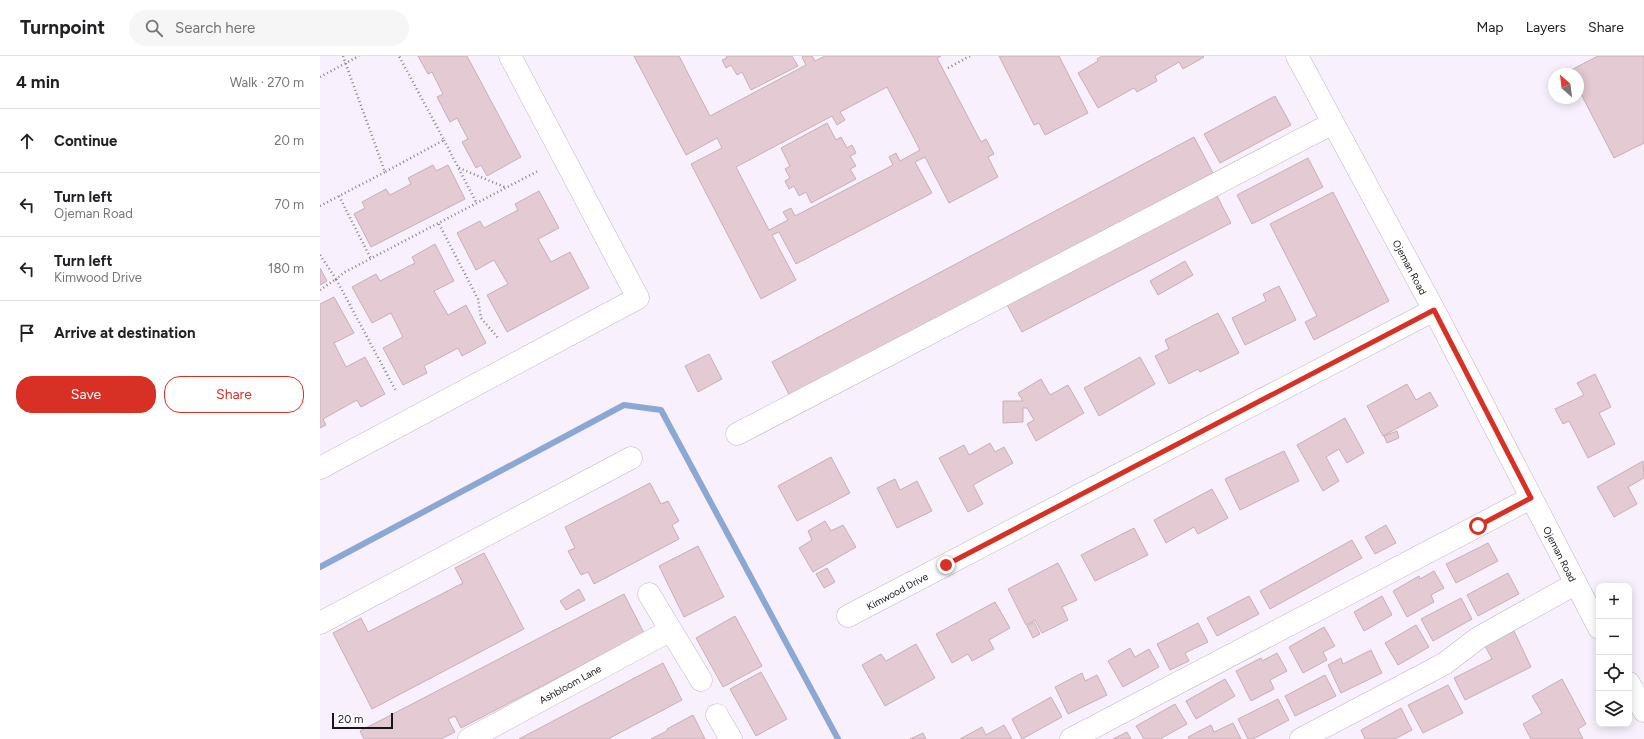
<!DOCTYPE html>
<html lang="en">
<head>
<meta charset="utf-8">
<style>
	:root { --surface:#fff; --page:#f6f6f6; --text:#202124; --muted:#757577; --line:#e0e0e0; --accent:#d93025 }
	body { margin:0; font-family:Figtree,sans-serif; background:var(--page); color:var(--text) }
	.controls { position:absolute; right:12px; bottom:12px; display:grid; overflow:hidden; border-radius:8px; box-shadow:0 2px 10px #0003 }
	.controls button { width:36px; height:36px; display:grid; place-items:center; padding:0; border:0; border-bottom:1px solid var(--line); background:var(--surface); color:var(--text); font:20px sans-serif }
	.compass { position:absolute; left:1228px; top:12px; width:36px; height:36px; border-radius:50%; background:var(--surface); box-shadow:0 2px 10px #0003; rotate:332deg }
	.scale { position:absolute; left:12px; bottom:10px; width:61px; box-sizing:border-box; padding-left:4px; border:2px solid #18141b; border-top:0; font-size:11px; line-height:14px; white-space:nowrap; color:#18141b; -webkit-text-stroke:3px #fff; paint-order:stroke }
	.stop { position:absolute; width:12px; height:12px; margin:-9px; border:3px solid #d93025; border-radius:50%; background:#fff }
	.stop.end { background:#d93025; border-color:#fff; box-shadow:0 1px 4px #0008 }
	.list { margin:0; padding:0; list-style:none }
	h2 { display:flex; justify-content:space-between; align-items:center; height:52px; margin:0; padding:0 16px; font-size:17px }
	h2 small { font-size:13px; font-weight:400; color:var(--muted) }
	.list li { display:grid; grid-template-columns:26px 1fr auto; gap:12px; align-items:center; box-sizing:border-box; height:64px; padding:0 16px; border-top:1px solid var(--line) }
	.list b { display:block; font-size:15px; white-space:nowrap }
	.list p { margin:0; font-size:13px; white-space:nowrap; color:var(--muted) }
	.list em { font-size:13px; font-style:normal; color:var(--muted) }
	.actions { display:flex; gap:8px; padding:12px 16px }
	.actions a { flex:1; padding:9px 0; border:1px solid var(--accent); border-radius:16px; text-align:center; font-size:14px; color:var(--accent) }
	.actions .main { background:var(--accent); color:#fff }
	.icon { flex:none; width:22px; height:22px; fill:none; stroke:currentColor; stroke-width:2; stroke-linecap:round; stroke-linejoin:round }
	.map { position:relative; flex:none; width:1324px; height:683px; overflow:hidden }
	header { display:flex; align-items:center; gap:24px; box-sizing:border-box; height:56px; padding:0 20px; background:var(--surface); border-bottom:1px solid var(--line) }
	header strong { font-size:19px }
	nav { display:flex; gap:22px; margin-inline-start:auto; font-size:14px }
	.search { width:280px; height:36px; background:var(--page); display:flex; align-items:center; gap:10px; box-sizing:border-box; padding:0 14px; border-radius:22px; color:var(--muted); font-size:15px }
	main { display:flex }
	aside { flex:1; background:var(--surface) }
	.map>svg:first-child { display:block }
	.lines { fill:none; stroke-linecap:round; stroke-linejoin:round }
	.stream { stroke:#8ba7d3; stroke-width:6 }
	.building { fill:#e4cad2; stroke:#c7afb6; fill-rule:evenodd }
	.minor-casing { stroke:#c0b4c7; stroke-width:23 }
	.path { stroke:#86818a; stroke-width:2.5; stroke-dasharray:1 3; stroke-linecap:butt }
	.minor { stroke:#fff; stroke-width:22 }
	.route { stroke:#d93025; stroke-width:5 }
	.labels { text-anchor:middle; stroke-width:3; stroke-linejoin:round; paint-order:stroke }
	.street-label { font-size:10px; fill:#18141b; stroke:#fff }
</style>
</head>
<body>
<header>
<strong>Turnpoint</strong>
<div class="search"><svg class="icon" aria-label="search" viewBox="0 0 24 24"><circle cx="10" cy="10" r="6"/><path d="M15 15l6 6"/></svg>Search here</div>
<nav><a>Map</a><a>Layers</a><a>Share</a></nav>
</header>
<main>
<aside>
<h2>4 min<small>Walk · 270 m</small></h2>
<ul class="list">
<li><svg class="icon" aria-label="ahead" viewBox="0 0 24 24"><path d="M12 20V5M6 11l6-6 6 6"/></svg><div><b>Continue</b></div><em>20 m</em></li>
<li><svg class="icon" aria-label="left" viewBox="0 0 24 24"><path d="M17 20v-9H6M10 6l-5 5 5 5"/></svg><div><b>Turn left</b><p>Ojeman Road</p></div><em>70 m</em></li>
<li><svg class="icon" aria-label="left" viewBox="0 0 24 24"><path d="M17 20v-9H6M10 6l-5 5 5 5"/></svg><div><b>Turn left</b><p>Kimwood Drive</p></div><em>180 m</em></li>
<li><svg class="icon" aria-label="arrive" viewBox="0 0 24 24"><path d="M6 21V4h12l-3 4 3 4H6"/></svg><div><b>Arrive at destination</b></div></li>
</ul>
<div class="actions"><a class="main">Save</a><a>Share</a></div>
</aside>
<div class="map">
<svg width="1324" height="683" viewBox="0 0 1324 683">
	<rect width="100%" height="100%" fill="#f8f1fd"/>
	<g class="lines">
		<path class="stream" d="M0,511L304,349L341,354L518,683"/>
	</g>
	<path class="building" d="M98,0H147L201,101L167,120L161,109L156,112L142,86L148,83L137,62L130,66L117,41L123,38L112,16L108,18Z
		M314,0H359L390,60L486,9L482,1L483,0H492L495,5L505,0H621L617,2L661,86L666,83L674,98L668,101L678,121L629,147L605,101L595,106L612,137L476,208L459,176L452,179L476,224L441,243L371,108L402,92L397,82L366,99ZM567,31L600,94L580,105L576,97L569,101L573,109L475,160L471,152L463,156L468,164L449,174L416,111L512,60L517,69L525,64L520,56Z
		M406,0H472L478,10L431,34L422,16L417,19L411,9L406,12L402,4L407,2Z
		M679,0H739L768,57L725,79L719,67L714,69Z
		M782,0H883L884,1L863,13L859,6L835,20L837,25L817,36L814,32L778,52L758,17L778,5L777,3Z
		M1278,0H1324V87L1294,102L1258,32V18H1251L1249,15Z
		M955,40L971,69L900,107L884,78Z
		M507,67L516,84L521,81L527,92L532,89L536,97L530,100L536,110L530,113L536,123L491,147L486,136L479,140L474,130L469,133L465,125L470,122L465,113L470,110L461,92Z
		M874,81L893,117L471,342L452,306Z
		M988,102L1003,131L932,168L917,139Z
		M113,109L116,115L128,109L145,143L51,191L34,158L45,152L42,146L66,133L70,139L91,128L88,122Z
		M219,135L239,172L218,183L231,206L250,196L269,232L187,276L167,239L188,228L174,204L156,214L137,177L160,165L164,172L198,154L195,148Z
		M1013,136L1069,245L994,284L985,266L997,260L950,168Z
		M896,138L911,167L702,276L686,247Z
		M115,188L134,225L114,235L128,259L146,249L166,287L142,300L138,292L104,310L107,317L83,329L63,292L83,281L71,257L52,267L32,231L56,218L60,225L95,207L92,201Z
		M865,205L873,219L838,239L830,225Z
		M0,212L7,225L0,229Z
		M959,230L976,264L925,289L912,262L946,245L943,238Z
		M14,241L34,277L14,287L26,311L45,301L65,338L41,351L37,344L3,363L6,369L0,372V248Z
		M898,257L919,297L880,316L878,313L849,328L835,300L849,293L845,284Z
		M389,298L402,323L378,336L365,310Z
		M820,301L835,328L779,360L764,332Z
		M1275,318L1291,351L1279,357L1295,388L1268,402L1249,365L1243,368L1235,353L1264,339L1257,327Z
		M721,323L730,339L748,329L764,357L716,385L707,368L714,364L707,352H703V366L683,367V345H703L698,337Z
		M1087,328L1096,344L1110,336L1118,350L1063,380L1047,350Z
		M1025,362L1044,397L1027,407L1019,393L1006,401L1019,425L1003,435L977,389Z
		M1077,375L1079,382L1067,387L1064,380Z
		M670,387L675,396L684,391L693,407L653,429L663,448L648,456L619,402L644,389L649,399Z
		M964,395L979,425L920,454L905,423Z
		M511,401L530,437L477,465L458,430Z
		M1323,405L1324,422L1308,431L1317,448L1294,461L1277,431Z
		M575,423L580,434L597,425L612,455L577,472L557,432Z
		M330,427L341,448L348,445L359,465L352,469L359,483L274,528L268,516L261,519L248,495L255,492L245,471Z
		M892,433L908,462L878,478L874,471L846,487L834,464Z
		M505,465L511,475L523,469L536,491L493,516L479,492L492,484L488,475Z
		M1066,469L1076,487L1055,498L1045,481Z
		M814,472L828,499L775,525L761,499Z
		M1032,484L1042,502L950,553L940,535Z
		M1168,487L1178,505L1136,527L1126,508Z
		M378,490L404,541L364,561L339,510Z
		M164,497L204,573L52,653L13,577L41,562L48,576L143,527L135,512Z
		M738,507L757,544L742,551L748,564L722,577L715,564L706,569L688,533Z
		M507,512L515,526L504,532L496,518Z
		M1114,515L1124,532L1111,539L1114,546L1087,561L1073,535L1099,520L1100,523Z
		M1188,517L1199,538L1158,560L1147,539Z
		M259,533L265,544L246,554L240,545Z
		M304,538L324,577L141,672L135,660L128,663L135,676L121,683H44L40,675Z
		M929,540L939,558L897,580L887,562Z
		M1062,540L1072,559L1044,575L1034,556Z
		M1141,542L1152,563L1113,585L1101,563Z
		M675,546L690,572L669,584L674,593L652,605L648,598L632,607L616,578Z
		M415,560L442,610L403,631L376,582Z
		M714,566L720,578L713,582L707,570Z
		M878,567L888,586L865,597L869,605L850,614L837,588Z
		M1096,569L1109,591L1078,609L1065,587Z
		M1004,571L1015,590L1003,596L1007,604L983,617L969,591Z
		M1194,575L1211,611L1145,644L1134,622L1172,603L1165,590Z
		M596,588L615,622L565,650L542,609L561,598L566,605Z
		M810,592L815,601L829,593L839,611L803,631L788,605Z
		M1051,594L1062,617L1021,637L1008,609L1021,602L1023,608Z
		M957,597L967,615L950,624L954,633L931,645L916,615L941,602L942,605Z
		M343,607L362,644L288,683H199Z
		M441,616L467,663L436,680L410,633Z
		M762,617L765,625L777,619L787,639L748,658L735,631Z
		M1005,619L1016,640L975,660L965,640Z
		M905,623L915,640L876,663L866,645Z
		M1242,623L1266,668L1258,673L1263,683H1211L1203,668L1222,657L1212,640Z
		M1128,629L1143,657L1103,677L1088,649Z
		M731,641L742,661L702,683L692,663Z
		M958,643L969,664L933,683H928L918,663Z
		M855,648L867,668L840,683H824L816,670Z
		M1081,652L1092,674L1075,683H1045L1041,674Z
		M373,659L385,683H331L347,675V673Z
		M913,667L921,683H869L868,681L891,669L894,676Z
		M684,669L692,683H640L662,671L666,679Z
		M807,676L811,683H793Z
		M603,677L606,683H590Z"/>
	<g class="lines">
		<defs>
			<path id="minor" d="M977,0L1114,254L1279,572
				M417,378L1013,67
				M0,412L318,242L190,0
				M329,538L381,624
				M528,560L1114,254
				M0,567L311,402
				M1309,627L1324,655
				M397,659L411,683
				M149,683L351,574
				M751,683L1211,442
				M981,683L1124,608L1158,582L1255,528"/>
		</defs>
		<use href="#minor" class="minor-casing"/>
		<path class="path" d="M23,0L65,116L124,84L79,0
			M628,12L650,0
			M0,21L39,0
			M124,84L157,148
			M139,112L187,132
			M19,140L51,203
			M0,150L65,116
			M119,168L158,243L161,262L178,282
			M0,199L16,223L25,216L218,115
			M0,234L16,223L76,335"/>
		<use href="#minor" class="minor"/>
	</g>
	<g class="lines">
		<path class="route" d="M626,509L1114,254L1211,442L1158,470"/>
	</g>
	<g class="labels">
		<g class="street-label">
			<text transform="translate(1090 211) rotate(62)" y="4">Ojeman Road</text>
			<text transform="translate(1240 498) rotate(63)" y="4">Ojeman Road</text>
			<text transform="translate(577 535) rotate(-28)" y="4">Kimwood Drive</text>
			<text transform="translate(250 628) rotate(-29)" y="4">Ashbloom Lane</text>
		</g>
	</g>
</svg>
<div class="controls">
<button>+</button>
<button>−</button>
<button><svg class="icon" aria-label="locate" viewBox="0 0 24 24"><circle cx="12" cy="12" r="6"/><path d="M12 2v4M12 18v4M2 12h4M18 12h4"/></svg></button>
<button><svg class="icon" aria-label="layers" viewBox="0 0 24 24"><path d="M12 4l9 5-9 5-9-5zM3 14l9 5 9-5"/></svg></button>
</div>
<svg class="compass" viewBox="-18 -18 36 36"><path d="M0-13l5 13h-10z" fill="#e53935"/><path d="M0 13l5-13h-10z" fill="#757577"/></svg>
<div class="scale">20 m</div>
<div class="stop" style="left:1158px;top:470px"></div>
<div class="stop end" style="left:626px;top:509px"></div>
</div>
</main>
</body>
</html>
